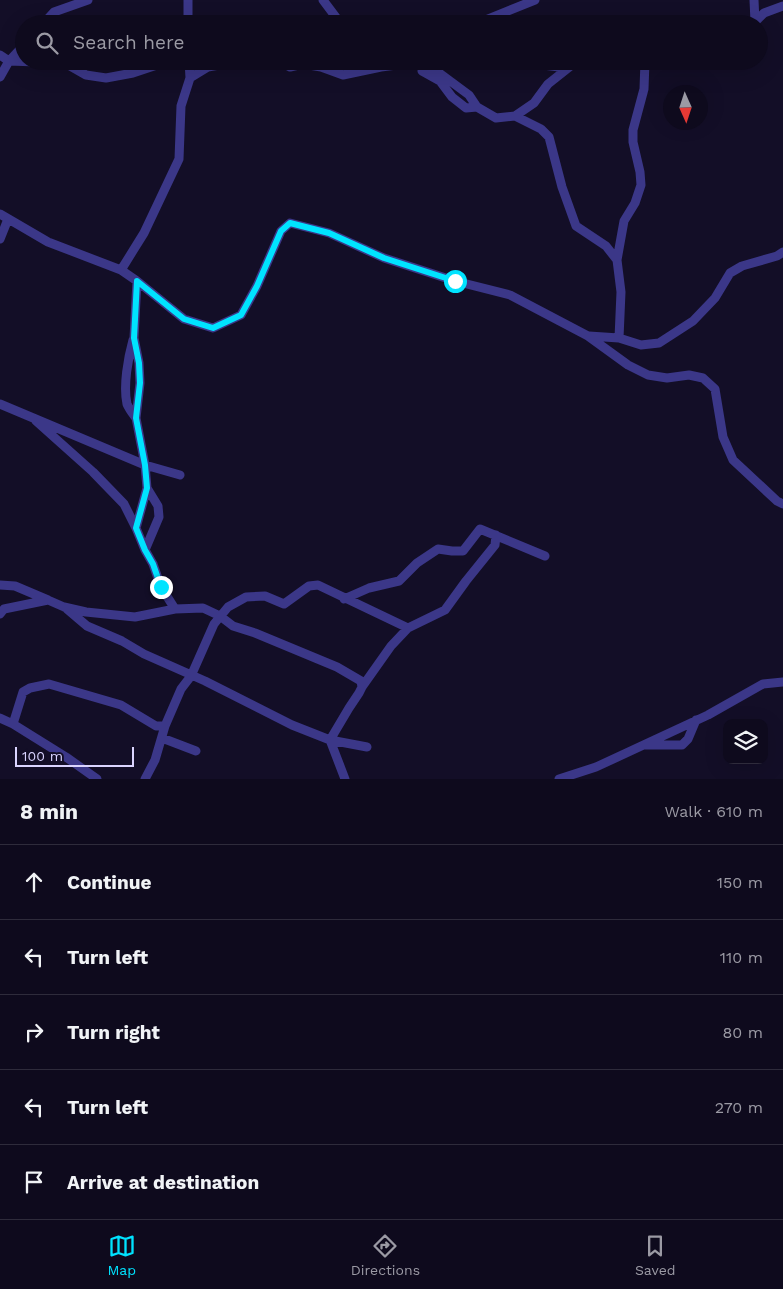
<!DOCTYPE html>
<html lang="en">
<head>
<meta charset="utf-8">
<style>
	:root { --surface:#0e0a1d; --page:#1c182a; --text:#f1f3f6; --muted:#9b9aa4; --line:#2e2b3b; --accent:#00e3ff }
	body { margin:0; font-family:"Work Sans",sans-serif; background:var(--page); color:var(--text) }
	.controls { position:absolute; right:15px; bottom:15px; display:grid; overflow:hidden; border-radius:10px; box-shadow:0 5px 20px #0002 }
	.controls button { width:45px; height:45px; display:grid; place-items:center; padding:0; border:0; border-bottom:1px solid var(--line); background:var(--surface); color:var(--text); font:25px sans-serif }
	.compass { position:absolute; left:663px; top:85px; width:45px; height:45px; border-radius:50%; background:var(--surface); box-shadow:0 5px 20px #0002; rotate:177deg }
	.scale { position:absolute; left:15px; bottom:12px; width:119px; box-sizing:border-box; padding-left:5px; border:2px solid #dad4ff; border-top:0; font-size:14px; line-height:18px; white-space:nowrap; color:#dad4ff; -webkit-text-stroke:4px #130e27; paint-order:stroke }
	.stop { position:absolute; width:15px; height:15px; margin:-11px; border:4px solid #00e3ff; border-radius:50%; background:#fff }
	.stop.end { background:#00e3ff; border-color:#fff; box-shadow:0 1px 5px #0008 }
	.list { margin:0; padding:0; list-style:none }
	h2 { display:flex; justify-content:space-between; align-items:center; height:65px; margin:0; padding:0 20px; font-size:21px }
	h2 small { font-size:16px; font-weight:400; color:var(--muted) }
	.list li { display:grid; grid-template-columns:32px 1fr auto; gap:15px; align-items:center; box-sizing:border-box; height:75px; padding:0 20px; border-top:1px solid var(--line) }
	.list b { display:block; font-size:19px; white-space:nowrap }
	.list em { font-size:16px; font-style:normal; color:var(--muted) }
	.icon { flex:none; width:28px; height:28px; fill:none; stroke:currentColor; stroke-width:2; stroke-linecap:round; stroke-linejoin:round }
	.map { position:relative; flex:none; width:783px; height:779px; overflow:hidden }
	.search { position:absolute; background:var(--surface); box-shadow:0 5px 20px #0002; left:15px; right:15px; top:15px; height:55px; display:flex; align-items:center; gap:12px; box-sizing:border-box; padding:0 18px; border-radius:28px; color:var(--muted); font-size:19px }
	.sheet { height:440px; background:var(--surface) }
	nav { display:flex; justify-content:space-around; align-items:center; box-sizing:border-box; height:70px; border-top:1px solid var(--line); background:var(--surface); font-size:14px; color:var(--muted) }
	nav a { display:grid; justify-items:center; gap:2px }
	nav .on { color:var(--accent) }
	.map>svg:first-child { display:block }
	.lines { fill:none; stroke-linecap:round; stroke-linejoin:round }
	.minor { stroke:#3b3788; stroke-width:9 }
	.route { stroke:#00e3ff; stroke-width:6 }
</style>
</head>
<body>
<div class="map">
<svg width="783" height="779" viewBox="0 0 783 779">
	<rect width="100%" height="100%" fill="#130e27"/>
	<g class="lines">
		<path class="minor" d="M188,0V24
			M323,0L341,24
			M754,0L755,22
			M43,24L54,12L88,0
			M476,24L535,0
			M693,24L710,22L724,24
			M752,24L755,22L764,13L783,6
			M0,55L9,61L65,63L86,75L106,78L133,73L169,61
			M279,61L290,67L303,64L321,67L343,75L381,67L412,63L438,72L469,95L477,107L496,118L515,116L534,103L548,84L577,61
			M529,61L535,64L567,68
			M422,71L440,81L452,97L466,108L477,107
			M0,77L9,61L24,45
			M190,78L208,67L241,61
			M515,116L541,129L549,137L562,187L576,226L606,246L617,260
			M0,214L48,242L121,270L137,281L184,319L213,328L241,315L257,286L281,231L290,223L329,233L384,258L455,281L510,295L588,336L628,365L648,375L667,378L689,375L703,378L715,389L723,437L733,460L777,501L783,504
			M0,239L8,219
			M121,270L144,233L179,159L181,106L190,78L189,61
			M137,281L134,338L139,363L140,383L136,418L145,465L147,488L136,528L145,550L153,564L161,587L175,609
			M589,336L619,338L641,345L659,343L693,321L715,298L730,273L742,266L777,256L783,252
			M619,338L621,292L617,260L624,221L635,203L641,185L640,172L633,142V130L644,89L645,61
			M133,340C128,358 123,386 127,404C129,409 133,414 136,418
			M0,404L145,465L180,475
			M36,421L93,472L124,504L136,528
			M145,550L159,517L158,506L147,488
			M0,585L15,586L48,600
			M344,599L369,588L399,581L417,563L438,549L452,551H463L480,529L545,556
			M67,609L87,626L122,641L144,654L205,681L292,725L330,740L345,779
			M0,614L4,609L48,600L64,607L86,612L135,617L175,609L203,608L220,616L233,626L255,633L337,667L361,681L362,687L359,693L349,708L330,740L367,747
			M362,687L391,646L408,628L445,610L466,581L495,545L496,535
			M0,718L13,724L66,757L97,779
			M13,724L23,692L30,688L49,684L121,705L156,726H165
			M162,738L196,751
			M646,745H682L688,739L696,720
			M145,779L155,760L165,726L181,689L191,676L214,624L228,607L246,597L265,596L284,604L309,586L318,585L408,628
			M559,779L596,767L708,715L763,684L783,682"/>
	</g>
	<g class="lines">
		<path class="route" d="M161,587L153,564L145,550L136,528L147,488L145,465L136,418L140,383L139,363L134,338L137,281L184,319L213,328L241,315L257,286L281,231L290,223L329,233L384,258L455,281"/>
	</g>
</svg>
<div class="controls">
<button><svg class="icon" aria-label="layers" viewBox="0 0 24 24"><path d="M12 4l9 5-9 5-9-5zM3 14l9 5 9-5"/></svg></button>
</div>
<svg class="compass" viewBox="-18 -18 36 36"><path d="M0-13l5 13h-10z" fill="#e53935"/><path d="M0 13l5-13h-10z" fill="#9b9aa4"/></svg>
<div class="scale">100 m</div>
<div class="stop" style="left:455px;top:281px"></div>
<div class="stop end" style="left:161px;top:587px"></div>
<div class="search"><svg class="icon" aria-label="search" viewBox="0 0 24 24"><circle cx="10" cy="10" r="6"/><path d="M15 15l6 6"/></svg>Search here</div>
</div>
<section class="sheet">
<h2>8 min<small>Walk · 610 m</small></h2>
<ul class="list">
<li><svg class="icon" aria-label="ahead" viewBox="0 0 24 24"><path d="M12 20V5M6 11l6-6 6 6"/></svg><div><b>Continue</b></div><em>150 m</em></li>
<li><svg class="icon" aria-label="left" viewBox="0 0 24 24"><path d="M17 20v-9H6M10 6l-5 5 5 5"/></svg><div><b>Turn left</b></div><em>110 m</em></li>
<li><svg class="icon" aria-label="right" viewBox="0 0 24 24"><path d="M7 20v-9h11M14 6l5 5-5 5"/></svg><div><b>Turn right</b></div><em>80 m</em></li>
<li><svg class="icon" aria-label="left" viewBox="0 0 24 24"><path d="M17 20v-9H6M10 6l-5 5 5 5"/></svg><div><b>Turn left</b></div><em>270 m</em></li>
<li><svg class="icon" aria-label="arrive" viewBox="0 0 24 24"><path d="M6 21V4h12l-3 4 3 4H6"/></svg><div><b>Arrive at destination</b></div></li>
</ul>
</section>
<nav>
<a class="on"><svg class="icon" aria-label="map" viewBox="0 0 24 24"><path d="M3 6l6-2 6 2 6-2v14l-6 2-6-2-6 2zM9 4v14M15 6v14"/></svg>Map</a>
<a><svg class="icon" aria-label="directions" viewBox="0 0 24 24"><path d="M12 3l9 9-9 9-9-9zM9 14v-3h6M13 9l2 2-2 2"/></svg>Directions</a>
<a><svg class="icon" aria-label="saved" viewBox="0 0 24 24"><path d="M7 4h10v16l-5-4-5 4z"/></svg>Saved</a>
</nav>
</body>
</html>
